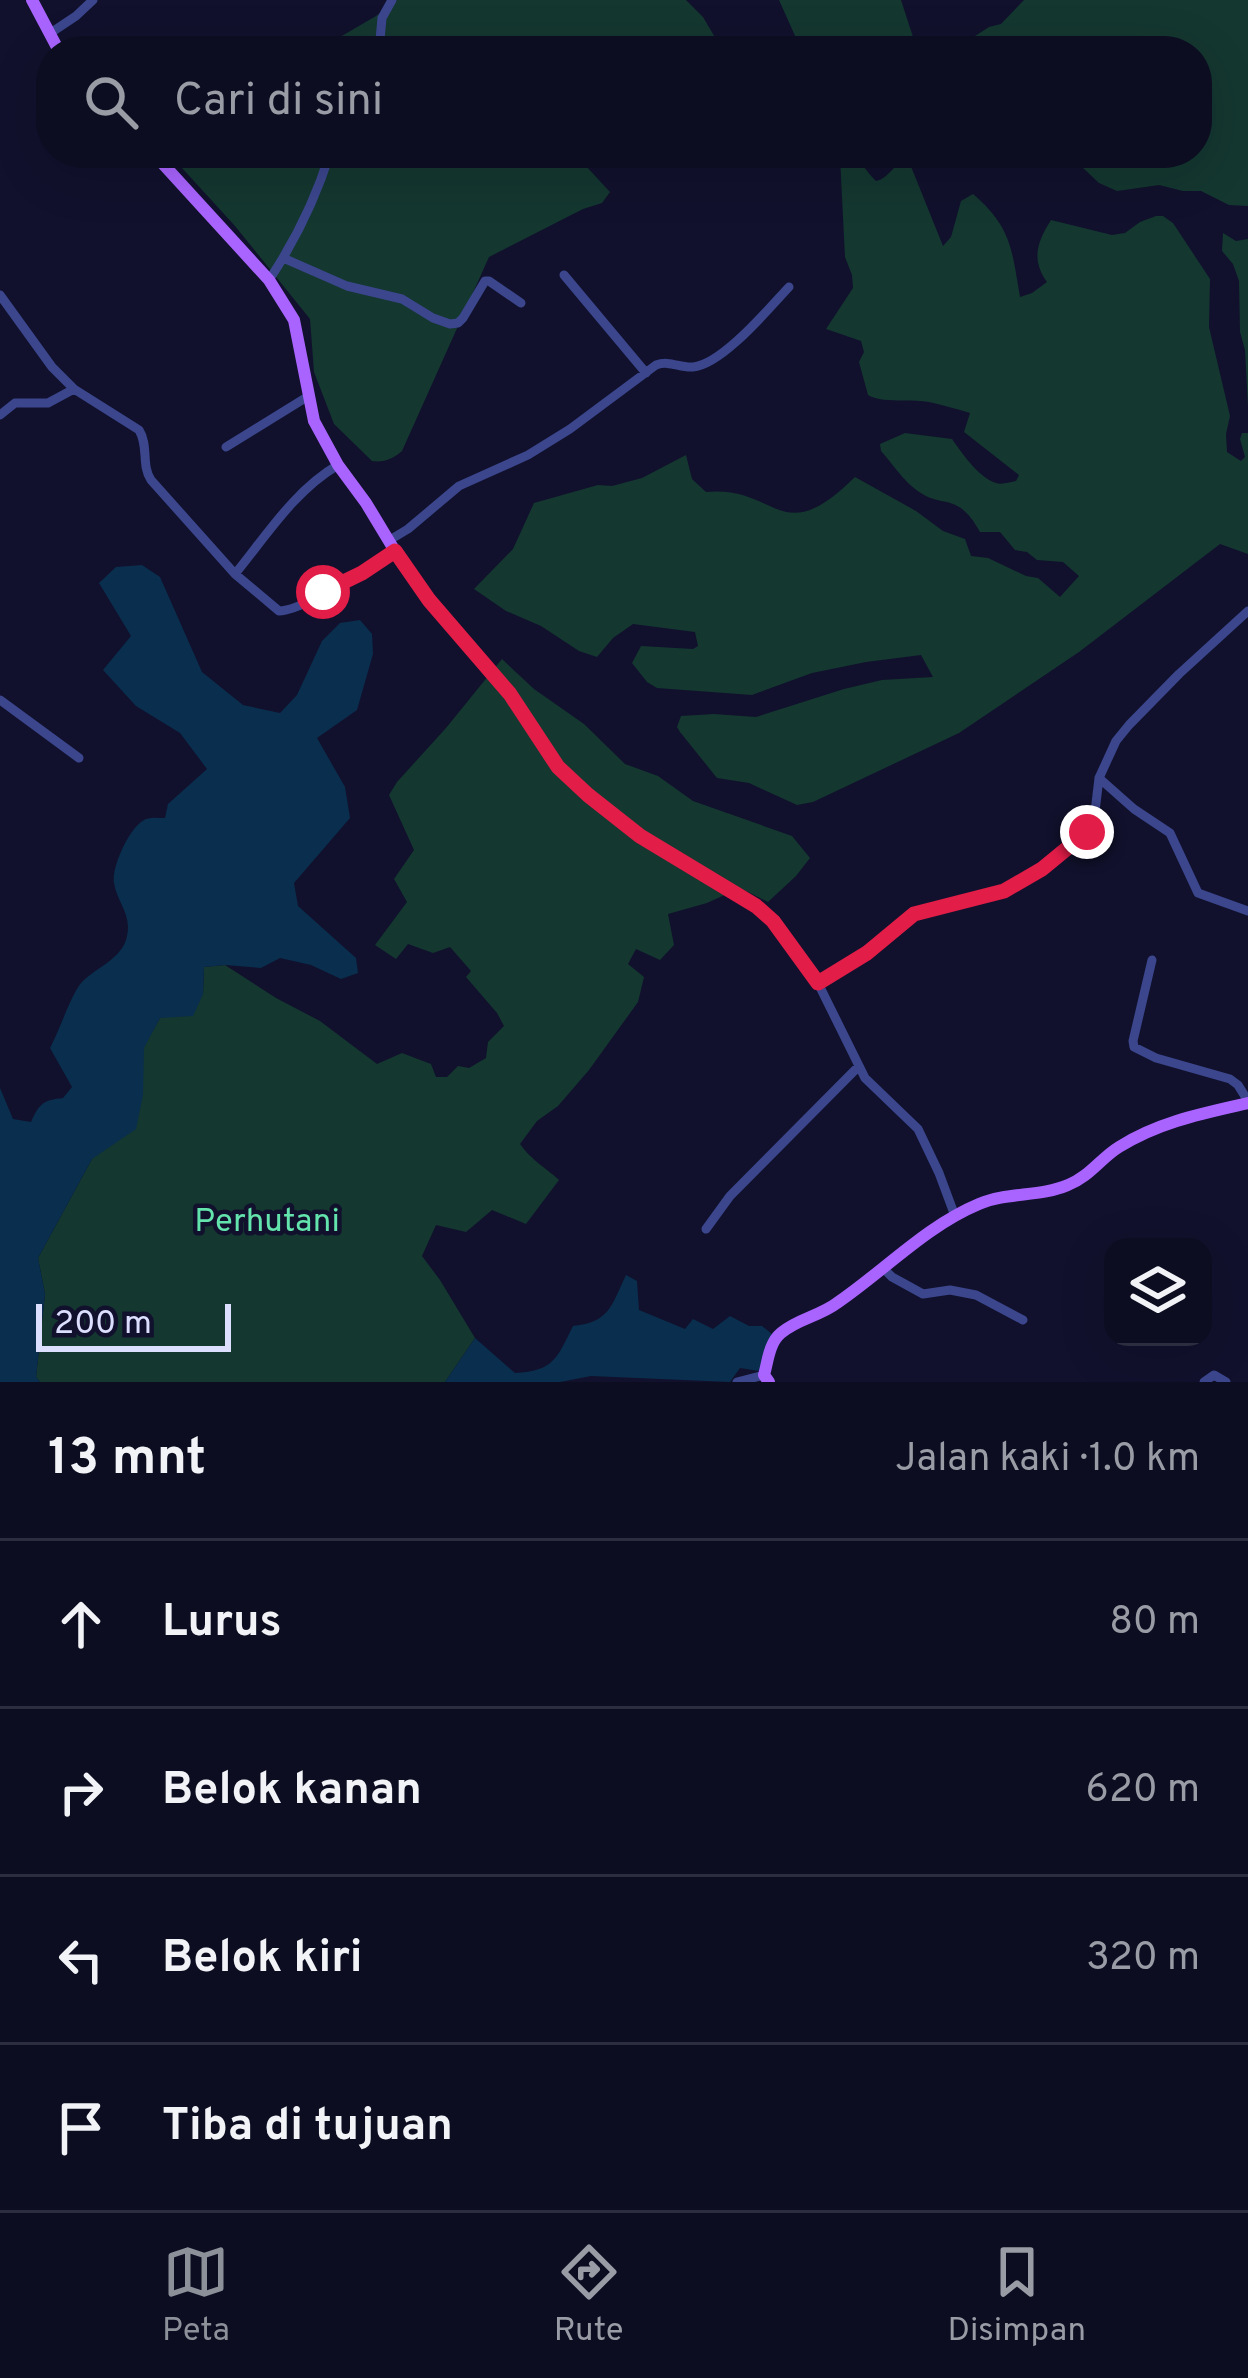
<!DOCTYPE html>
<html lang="id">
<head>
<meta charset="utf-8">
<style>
	:root { --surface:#0d0d22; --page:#16162a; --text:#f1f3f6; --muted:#9a9ca5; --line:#2d2d40; --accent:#8c9099 }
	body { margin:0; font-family:Overpass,sans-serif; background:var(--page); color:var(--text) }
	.controls { position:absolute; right:36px; bottom:36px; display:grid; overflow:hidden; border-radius:24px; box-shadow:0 12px 48px #0002 }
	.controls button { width:108px; height:108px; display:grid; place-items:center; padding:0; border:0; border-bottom:3px solid var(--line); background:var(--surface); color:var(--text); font:60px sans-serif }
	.scale { position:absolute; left:36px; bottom:30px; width:195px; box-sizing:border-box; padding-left:12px; border:6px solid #dddfff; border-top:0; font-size:33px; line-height:42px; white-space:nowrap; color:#dddfff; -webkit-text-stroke:9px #11112d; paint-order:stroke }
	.stop { position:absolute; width:36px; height:36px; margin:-27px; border:9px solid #e11d48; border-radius:50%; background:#fff }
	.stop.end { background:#e11d48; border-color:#fff; box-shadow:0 3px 12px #0008 }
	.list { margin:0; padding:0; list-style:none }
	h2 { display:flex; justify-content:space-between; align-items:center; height:156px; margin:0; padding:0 48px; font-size:51px }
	h2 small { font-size:39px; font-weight:400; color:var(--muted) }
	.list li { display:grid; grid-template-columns:78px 1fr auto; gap:36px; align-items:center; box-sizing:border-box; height:168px; padding:0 48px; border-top:3px solid var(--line) }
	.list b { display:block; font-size:45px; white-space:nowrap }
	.list em { font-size:39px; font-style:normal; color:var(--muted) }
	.icon { flex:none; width:66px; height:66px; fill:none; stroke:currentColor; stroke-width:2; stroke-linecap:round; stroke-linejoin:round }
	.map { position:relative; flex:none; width:1248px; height:1382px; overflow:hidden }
	.search { position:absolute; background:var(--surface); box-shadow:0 12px 48px #0002; left:36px; right:36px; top:36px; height:132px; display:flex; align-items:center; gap:30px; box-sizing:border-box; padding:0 42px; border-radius:48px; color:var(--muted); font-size:45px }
	.sheet { height:828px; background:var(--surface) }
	nav { display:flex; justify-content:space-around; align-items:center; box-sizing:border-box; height:168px; border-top:3px solid var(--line); background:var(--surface); font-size:33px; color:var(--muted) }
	nav a { display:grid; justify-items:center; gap:6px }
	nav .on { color:var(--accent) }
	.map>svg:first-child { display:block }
	.green { fill:#143730 }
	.water { fill:#0a2e4d }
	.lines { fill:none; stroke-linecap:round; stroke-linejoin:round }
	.minor { stroke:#3b468d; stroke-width:9 }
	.major { stroke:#a964ff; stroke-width:12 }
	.route { stroke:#e11d48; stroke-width:15 }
	.labels { text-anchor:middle; stroke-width:9; stroke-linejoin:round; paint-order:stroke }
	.park-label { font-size:33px; fill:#64e4ad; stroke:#11112d }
</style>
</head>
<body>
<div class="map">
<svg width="1248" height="1382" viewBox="0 0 1248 1382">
	<rect width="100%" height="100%" fill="#11112d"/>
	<path class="green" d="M397,0H686L703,17L723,51H316L376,16Z
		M779,0H901L914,40L912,51H792L797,44L796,38Z
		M1024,0H1248V206L1229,205L1201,191H1183L1159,185L1117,191L1099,183L1081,166L1049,154L1009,159L991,154L979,156L959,153H1197V51H970L972,38L989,27L1001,24Z
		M174,153H574L610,192L602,203L583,209L489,257L402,451C394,458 384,463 372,461L334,424L314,372L310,319L235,226L171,156Z
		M846,153C859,156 866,172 876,181C888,179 893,165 904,161L910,164L943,246L951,237L961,201L973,194C1012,227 1012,251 1020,297L1032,293L1047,282C1031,260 1037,242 1051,220L1112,235L1125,233L1140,222L1156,216H1163L1173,223L1210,279L1209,327L1230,416L1226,434L1227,452L1241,461L1245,457L1240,439L1242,433H1248V554L1220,544L1079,652L959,733L813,802L797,805L749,783L717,778L680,732L677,727L681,716L714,714L756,717L844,689L882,680L933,677L921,655L866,662L812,673L752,695L657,688L647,682L632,663L641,646L693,649L698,646L695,632L633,624L613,638L597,657L579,651L541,626L506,611L474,589L513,549L534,503L598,485L612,486L642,478L686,455L692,479L706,492C779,485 779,552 855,477L916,511L943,531L965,539L971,556L988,558L1026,576L1038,578L1060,597L1079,576L1063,562L1037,560L1027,552L1015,550L1000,532H980C956,489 943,511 915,489C902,479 892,463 881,451L880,444L905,433L952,439C962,453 978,477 996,483C1002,485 1011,482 1016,481L1019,475L964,432L970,413C957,409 943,405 929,402C910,398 882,404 868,395L859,362L864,352L861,341L826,329L853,288L852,275L845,257L840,157Z
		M1223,233L1236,241L1248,239V407L1245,350L1240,332L1239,281L1233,264L1222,251Z
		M502,659L534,689L584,724L625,764L658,776L693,801L792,836L810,858L796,876L768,902L740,888L707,903L668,914L674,945L660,960L636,949L628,964L644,977L638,1002L589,1070L558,1106L537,1121L520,1144C530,1159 546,1168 559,1180L526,1224L492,1210L466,1232L436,1225L422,1256L440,1280L475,1338L445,1382H40L36,1377L45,1294L38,1258L92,1159L143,1090V1048L160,1018L203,994L204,967L225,965L276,998L320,1021L377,1064L402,1053L431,1064L436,1077H447L458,1066L469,1068L486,1058L488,1042L504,1026L497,1013L466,977L471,971L450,947L433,953L408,944L396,959L375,945L407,902L394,879L414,850L389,795L397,782L446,728Z"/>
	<path class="water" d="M142,565L160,577L202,672L243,705L280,713L297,695L322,641L340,623L360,620L372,634L373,654L357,710L317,738L345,787L350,818L294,883L298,906L356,958L358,973L341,979L311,965L280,958L261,968L225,965L204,967L203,994L193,1016L160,1018L144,1048L143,1095L136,1129L92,1159L38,1258L45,1294L36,1377L40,1382H0V1088L13,1119L31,1122C39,1104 43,1100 63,1098L72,1087L50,1048C59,1032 72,992 82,982C97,967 123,958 127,936C132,915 117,902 114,883C111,868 130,825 146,819C152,817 159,818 165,818L168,804L207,769L180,733L136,706L103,670L131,636L99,583L116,567Z
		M626,1275L637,1281L639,1310L685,1329L693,1319L713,1329L730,1316L749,1326H762L772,1334L759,1371L740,1368L730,1382L591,1376L560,1382H445L475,1338L515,1373C554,1371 557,1358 573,1326C610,1322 611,1306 626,1275Z"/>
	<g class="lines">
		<path class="minor" d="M49,34L76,16L93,0
			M379,51L382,18L392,0
			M283,258L347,286L402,299L433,318L450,324L458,323L463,318L485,281H489L521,303
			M564,275L646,373
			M269,280C295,241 316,198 330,153
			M0,295L52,367L74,389L139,430C149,446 141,465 151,480L235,574L279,611C303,611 372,566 395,551
			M0,415L15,403H48L74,389
			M226,447L307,397
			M388,541L408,529L459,486L528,455L570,429L656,365C670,360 679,368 693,367C722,365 770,307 789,287
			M401,561L429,600L510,695L558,767L640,836L743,897L773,921L818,983L865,1078L918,1129L939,1173L955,1216
			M235,574C266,536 295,490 338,465
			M1248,611L1179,674L1129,725L1116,741L1099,778L1134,809L1170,833L1198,893L1248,911
			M0,700L79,758
			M1152,960L1133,1041L1134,1047L1156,1058L1230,1079L1238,1085L1248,1101
			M818,983L867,953L914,913L987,897L1004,891L1042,870L1081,838L1090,827L1094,820L1099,778
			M706,1229L730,1196L859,1066
			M883,1268L892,1277L923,1294L950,1290L976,1295L1023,1320
			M737,1382L764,1375
			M1204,1382L1214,1375L1226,1382"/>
		<path class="major" d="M32,0L59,51
			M153,153L269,280L294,320L314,421L338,465L366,503L401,561
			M769,1382L764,1375C768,1361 769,1343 781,1333C797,1319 820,1316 837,1303C884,1271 926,1226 979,1204C1007,1192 1040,1197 1068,1185C1089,1177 1101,1158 1119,1147C1158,1122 1204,1113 1248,1103"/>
	</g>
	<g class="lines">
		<path class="route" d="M323,592L362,573L395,551L429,600L510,694L558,767L588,795L640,836L756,906L773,921L818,983L867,953L914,914L1004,891L1042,869L1087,832"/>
	</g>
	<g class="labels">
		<g class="park-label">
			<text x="267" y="1231">Perhutani</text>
		</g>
	</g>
</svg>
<div class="controls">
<button><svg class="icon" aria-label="layers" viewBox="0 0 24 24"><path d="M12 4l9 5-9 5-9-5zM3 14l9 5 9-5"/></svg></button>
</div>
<div class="scale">200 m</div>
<div class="stop" style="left:323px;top:592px"></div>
<div class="stop end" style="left:1087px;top:832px"></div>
<div class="search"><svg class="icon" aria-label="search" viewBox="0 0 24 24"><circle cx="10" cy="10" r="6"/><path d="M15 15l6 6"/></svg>Cari di sini</div>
</div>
<section class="sheet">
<h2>13 mnt<small>Jalan kaki · 1.0 km</small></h2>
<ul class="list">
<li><svg class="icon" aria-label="ahead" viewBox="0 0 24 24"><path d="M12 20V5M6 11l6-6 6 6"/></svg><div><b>Lurus</b></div><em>80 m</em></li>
<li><svg class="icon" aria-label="right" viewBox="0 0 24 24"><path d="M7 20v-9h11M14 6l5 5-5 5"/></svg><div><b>Belok kanan</b></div><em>620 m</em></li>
<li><svg class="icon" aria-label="left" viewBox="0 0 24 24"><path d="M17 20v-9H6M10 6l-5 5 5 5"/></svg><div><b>Belok kiri</b></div><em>320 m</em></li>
<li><svg class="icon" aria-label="arrive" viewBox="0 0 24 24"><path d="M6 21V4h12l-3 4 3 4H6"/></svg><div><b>Tiba di tujuan</b></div></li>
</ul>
</section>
<nav>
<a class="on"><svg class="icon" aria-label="map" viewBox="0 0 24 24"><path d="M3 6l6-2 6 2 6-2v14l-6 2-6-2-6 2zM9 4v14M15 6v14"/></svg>Peta</a>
<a><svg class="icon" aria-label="directions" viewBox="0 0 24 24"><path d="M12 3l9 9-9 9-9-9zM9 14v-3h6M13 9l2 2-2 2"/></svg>Rute</a>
<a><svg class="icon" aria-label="saved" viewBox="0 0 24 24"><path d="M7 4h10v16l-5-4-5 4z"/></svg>Disimpan</a>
</nav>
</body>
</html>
